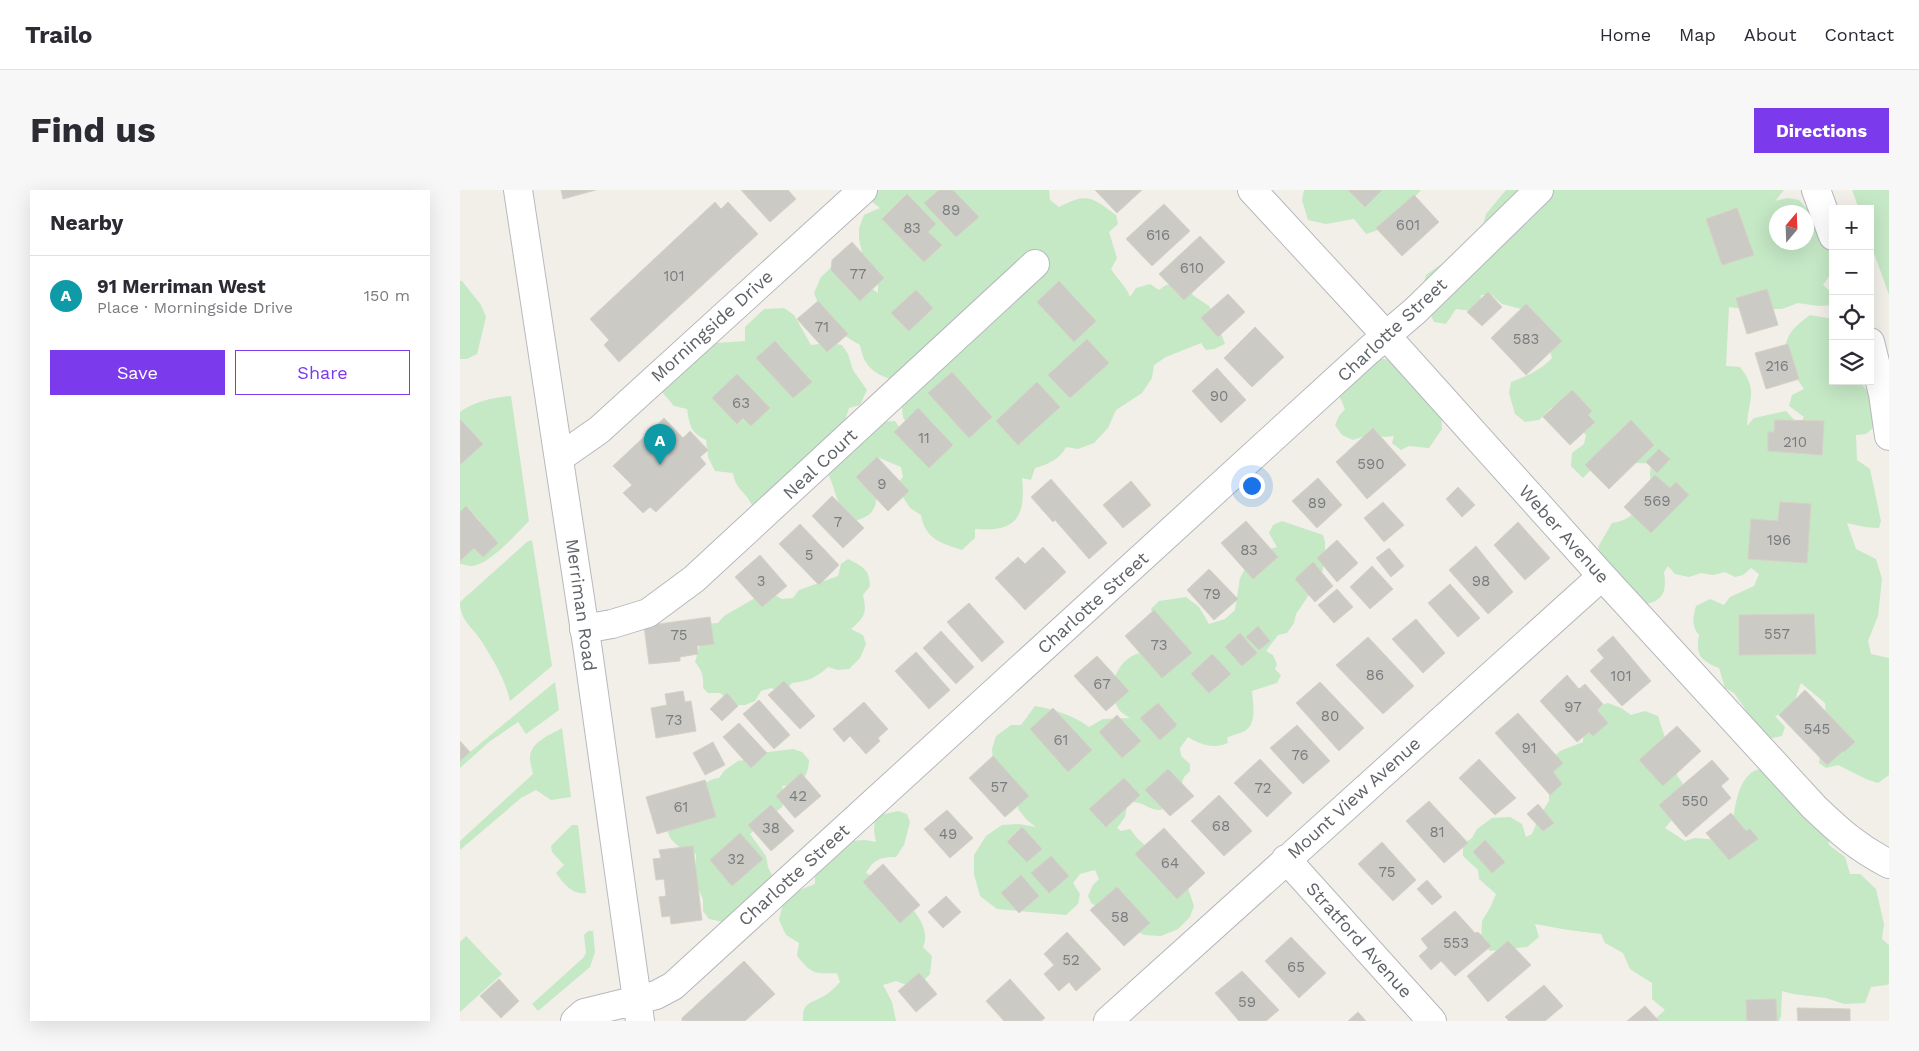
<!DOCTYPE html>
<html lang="en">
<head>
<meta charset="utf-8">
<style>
	:root { --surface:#fff; --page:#f7f7f7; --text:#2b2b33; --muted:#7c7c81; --line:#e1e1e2; --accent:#7c3aed }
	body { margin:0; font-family:"Work Sans",sans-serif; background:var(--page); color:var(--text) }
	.controls { position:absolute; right:15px; top:15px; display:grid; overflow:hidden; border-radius:0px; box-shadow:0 5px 20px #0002 }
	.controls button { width:45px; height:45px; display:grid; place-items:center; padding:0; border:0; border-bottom:1px solid var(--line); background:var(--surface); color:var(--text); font:25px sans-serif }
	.compass { position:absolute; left:1309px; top:15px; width:45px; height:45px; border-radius:50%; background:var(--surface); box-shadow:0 5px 20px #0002; rotate:19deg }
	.you { position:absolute; left:791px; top:295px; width:18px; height:18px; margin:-12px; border:4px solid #fff; border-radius:50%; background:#1a73e8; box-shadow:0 0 0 8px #1a73e833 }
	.badge { display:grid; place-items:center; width:32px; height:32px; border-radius:50%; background:var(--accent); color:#fff; font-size:16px; font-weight:700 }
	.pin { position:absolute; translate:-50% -41px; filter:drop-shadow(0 1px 2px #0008) }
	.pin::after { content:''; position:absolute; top:26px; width:18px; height:15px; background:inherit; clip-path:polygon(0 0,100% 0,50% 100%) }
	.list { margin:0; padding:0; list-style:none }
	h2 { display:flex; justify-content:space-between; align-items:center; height:65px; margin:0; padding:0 20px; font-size:21px }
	h2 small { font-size:16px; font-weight:400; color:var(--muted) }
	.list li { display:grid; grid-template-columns:32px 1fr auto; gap:15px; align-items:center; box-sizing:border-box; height:80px; padding:0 20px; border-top:1px solid var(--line) }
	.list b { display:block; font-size:19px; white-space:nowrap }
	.list p { margin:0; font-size:16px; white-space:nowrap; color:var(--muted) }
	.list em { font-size:16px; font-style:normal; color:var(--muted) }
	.actions { display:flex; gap:10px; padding:15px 20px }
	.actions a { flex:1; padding:11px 0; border:1px solid var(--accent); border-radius:0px; text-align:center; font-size:18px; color:var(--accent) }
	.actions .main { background:var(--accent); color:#fff }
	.icon { flex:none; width:28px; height:28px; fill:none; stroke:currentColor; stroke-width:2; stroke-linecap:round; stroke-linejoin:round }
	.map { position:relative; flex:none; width:1429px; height:831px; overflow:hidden; border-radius:0px }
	header { display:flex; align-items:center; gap:30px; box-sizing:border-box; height:70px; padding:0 25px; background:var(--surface); border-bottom:1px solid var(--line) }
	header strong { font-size:24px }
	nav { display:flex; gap:28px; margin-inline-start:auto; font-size:18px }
	.intro { display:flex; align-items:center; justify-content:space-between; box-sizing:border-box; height:120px; padding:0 30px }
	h1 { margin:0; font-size:35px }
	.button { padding:12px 22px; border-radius:0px; background:var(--accent); color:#fff; font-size:18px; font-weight:700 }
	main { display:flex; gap:30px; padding:0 30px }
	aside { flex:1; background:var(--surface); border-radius:0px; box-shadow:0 5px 20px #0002 }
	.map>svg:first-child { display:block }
	.green { fill:#c5e8c5; fill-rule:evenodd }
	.building { fill:#cccac5; stroke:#d6d1c6 }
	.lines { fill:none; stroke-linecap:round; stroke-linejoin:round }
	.street-casing { stroke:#b5b8bc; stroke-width:30 }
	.secondary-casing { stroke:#b6babf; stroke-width:30 }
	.street { stroke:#fff; stroke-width:28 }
	.secondary { stroke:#fff; stroke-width:28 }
	.labels { text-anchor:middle; stroke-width:4; stroke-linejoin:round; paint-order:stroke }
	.number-label { font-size:15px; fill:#7a7d7f }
	.street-label { font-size:18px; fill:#5f6368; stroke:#fff }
</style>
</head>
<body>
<header>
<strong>Trailo</strong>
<nav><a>Home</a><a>Map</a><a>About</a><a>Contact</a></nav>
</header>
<div class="intro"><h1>Find us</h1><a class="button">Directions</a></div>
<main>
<aside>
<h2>Nearby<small></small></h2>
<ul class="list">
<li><span class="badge" style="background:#0f9aa8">A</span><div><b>91 Merriman West</b><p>Place · Morningside Drive</p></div><em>150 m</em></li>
</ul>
<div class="actions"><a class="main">Save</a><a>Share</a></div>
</aside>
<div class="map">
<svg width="1429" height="831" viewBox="0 0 1429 831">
	<rect width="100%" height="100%" fill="#f1efe8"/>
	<path class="green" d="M407,0H589L590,10L599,17C627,2 632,7 656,25L658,34L649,42L657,68L651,79C657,89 666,96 670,107L676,98L690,94L699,100L706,95L723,94L734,106L749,116L754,124L765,154L754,159L746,160L741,153L706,167L694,175L692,188L682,203L656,220L648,238L634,253L618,259L606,257C600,269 589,274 575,278L571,290L562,288C566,328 556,342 515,339V348L502,360C481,353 465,349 461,325L450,318L436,296L443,287L441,277L417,267C417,280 420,309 413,320C409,327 400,329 393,332C378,316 378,312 372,293C369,284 363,276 359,267L415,232L435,231L444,243L452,242L443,227L439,192C417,185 404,179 400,155C374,140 365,131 354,103L361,87L375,74L418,103V88L405,75L399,49V38L404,25L420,18L406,7Z
		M844,0H961L927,37L906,44L894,29L866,34L848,30L842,10Z
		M1046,0H1324L1315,11L1328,8L1339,10L1356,29L1373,61V81L1363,95L1373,104V115L1358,116L1338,113L1322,119H1284L1269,117L1266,176L1280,177C1299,201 1288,209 1287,236L1294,228L1326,221L1339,235L1344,227L1329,216L1332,205L1344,199L1323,169C1326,145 1331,139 1350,125L1373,129V191H1400L1412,209L1414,237L1406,244L1396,245L1397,270L1410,279L1421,331L1419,338L1405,337L1387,333L1396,359L1416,369L1422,389L1418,426L1408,451L1411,464L1429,468V585L1418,593L1406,589L1378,575L1366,578L1359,573L1366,527L1365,513L1341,493C1334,510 1336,521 1315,526L1325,537L1322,546L1308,549L1294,539L1290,526L1274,503L1265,498L1259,478C1241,471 1235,465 1239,445C1231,436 1233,427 1236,416L1250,409L1264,415L1270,407L1294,396L1299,384L1291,378L1283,385L1275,387L1265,382L1253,385L1241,383L1229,387L1215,384L1208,376L1204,382C1207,403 1203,412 1180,415L1152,387L1149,373L1141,367L1138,357L1152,333C1172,331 1181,316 1192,300L1190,285L1191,273C1177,275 1155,268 1142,272C1136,274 1128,283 1123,288L1111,276L1112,263L1124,254L1126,245L1113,233L1102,216L1091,218L1079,230L1065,232L1055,224L1049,203L1051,192C1065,187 1081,180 1092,168L1088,155L1065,120L1042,114L1032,105H1021L1020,112L1013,121L996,119L986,134L974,132L961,103L966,85L980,75L991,74L1022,40L1026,24ZM1316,22H1346V52H1316Z
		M1392,0H1429V105L1410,52V19H1399Z
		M0,91H2L21,115L26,127L17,164L7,169H0Z
		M324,118L334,125L351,155L370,153L382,155L388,164L393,180L407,200L400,215L389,218L381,244L367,254L355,258L342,276L331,278L334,292L293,317C286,301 276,301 273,283L255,281L248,267L246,250C230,242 230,236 227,219L214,216L202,202L201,188L255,153L285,151V137L304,119Z
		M914,166L922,169L934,170L981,225L982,239L969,258L949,256L941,260L932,253L934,246L924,247L911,244L893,250L882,245L875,235L879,226L885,219L878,203Z
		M51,206L69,331C56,344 30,374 12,376C8,376 4,374 0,374V371L14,358L23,366L20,331L6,316L0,322V275L23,254L0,229V222C15,211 33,208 51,206Z
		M822,331L863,345L865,352V369L861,387L836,424L834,433L827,443L818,445L806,461L813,465L817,474L815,479L821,485L817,493L792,501C793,514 797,532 786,540C781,544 772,544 767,548L768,553C754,559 741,555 728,547L720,558L721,566L730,574V581L724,587L718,604L701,620C687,620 685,611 668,612L665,627L657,638L661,641L670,639L677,648L726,692L734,716L730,727L718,739L701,746L684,745L631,713L628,706L633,695L639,689L635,680L620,684L613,693L620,704L618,714L606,725L537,719L520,706L514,684V665L526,646L542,635L559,634L576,637L567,630L558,619L559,608L534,580L532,559L536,546L551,535H561L575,516C593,519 615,526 629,537L643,529L670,528C667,526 662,523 660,521C647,503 653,477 672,466C677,463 686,462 692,461L695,432L691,419L699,411L726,407L739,417L749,434L765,429L775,420L780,388L788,373L799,362L817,357L809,343L813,335Z
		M72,350L92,476L50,511C45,489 34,471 22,452C13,437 0,431 0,412L67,352Z
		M388,369C403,377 409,378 410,396L403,405C407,423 405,427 391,439L403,445L406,454L400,468L389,479L378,480L368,477C356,488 348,491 332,493L326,500L320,502L311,498L301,501L295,511L285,515H274L260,503H248L243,498C244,487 242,480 235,472L246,434L258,433L264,426L302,404H313L322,409L333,408L339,400L378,386L381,374Z
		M95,492L99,520L66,544L58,532L29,552L0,578V571L10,562Z
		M1148,513L1161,518L1171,525L1185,521L1198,526L1213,573L1218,587L1226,598L1216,625L1205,638L1225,651L1235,648L1260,650L1272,639C1274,622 1277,590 1294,581C1298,579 1305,579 1310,578L1368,641L1369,655L1385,667L1390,684H1400L1416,699L1424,734L1422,749L1429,755V793L1427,795L1411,797L1405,813L1384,814L1366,808L1333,804L1322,801L1321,826L1319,831H1193L1205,820L1192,809V793L1170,779L1163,763L1145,753L1141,744L1108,740L1075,734L1079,747L1067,757L1030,761L1021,751L1022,731L1031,716L1036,704L1019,689L1018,680L1003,666V654L1012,648L1017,639L1032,628L1050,627L1062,634L1066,647L1072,644L1080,625L1089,611V572L1100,561L1123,552L1124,537L1135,517Z
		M102,538L111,607L91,610L76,600L61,608L0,660V651L73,584C72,579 70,573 70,568C70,552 90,545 102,538Z
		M333,559L342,562L349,570C348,589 341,595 322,596L325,606L322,617L290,644L306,666L308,677L317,696L263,732L249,729L243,721V709L236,695V664C225,660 211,655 208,642L241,595L253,589L259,588L265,580L278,571L290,569L300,563Z
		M438,621L447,624L450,632L444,655L436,667C421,667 414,669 406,683C428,694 476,729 463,757L472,766L470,784L460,794L449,796L436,791L423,795L432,812L436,831H343C342,812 350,814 364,806C370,803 375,797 380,792L377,783C354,784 352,784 337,766L339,753L326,745L319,730L323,713L335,702L355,694V686L359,671L389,651L405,650L416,652L414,641L415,626Z
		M112,635H118L126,703C112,705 104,694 96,683L104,675L92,662L91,656Z
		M128,741H133L135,762L130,777L78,821L72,814L123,768L126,763L124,745Z
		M6,746L42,784L0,822V752Z"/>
	<path class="building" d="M101,0H136L103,9Z
		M281,0H328L336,9L310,32Z
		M479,0H493L519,27L496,47L464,13Z
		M635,0H682L657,23Z
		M888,0H922L905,17Z
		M447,4L476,34L468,42L482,55L464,72L422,29Z
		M954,5L979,32L942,66L916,38Z
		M255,12L261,19L268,12L298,44L159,172L144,155L149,150L130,129Z
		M704,14L730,41L692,76L666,49Z
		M1277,18L1294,65L1262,75L1246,29Z
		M740,46L765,72L724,110L699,84Z
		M392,52L424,88L400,111L371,80L372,70Z
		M599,91L636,131L614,152L577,112Z
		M1307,99L1318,135L1287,144L1276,108Z
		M456,100L473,118L449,141L431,123Z
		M1028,102L1042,117L1022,136L1007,122Z
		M768,104L785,122L758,147L741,128Z
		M358,111L388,144L367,162L337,129Z
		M1066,114L1102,151L1066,185L1031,148Z
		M795,137L824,167L792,197L764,168Z
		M627,149L649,173L610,208L588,185Z
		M315,151L352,192L333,208L296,168Z
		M1328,154L1339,189L1306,199L1295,163Z
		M757,178L786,210L761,233L732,201Z
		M492,182L532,227L509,248L468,203Z
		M277,184L310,218L291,236L283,228L277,234L252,208Z
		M577,192L600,217L558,255L536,231Z
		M1112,200L1132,221L1128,225L1135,232L1110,255L1083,227Z
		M458,218L493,255L469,278L434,242Z
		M204,228L223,248L230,241L248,260L240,267L246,274L196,322L190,317L183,323L163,303L172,295L153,276Z
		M0,229L23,254L0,275Z
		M1171,230L1194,255L1149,299L1125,275Z
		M1315,230L1364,231L1362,265L1308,261V242H1314Z
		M913,238L946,275L907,309L876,272Z
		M1199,259L1210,269L1197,283L1186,272Z
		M417,267L449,301L428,321L396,287Z
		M1195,285L1210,298L1216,292L1229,305L1191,343L1164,317Z
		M858,288L882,315L857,338L832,311Z
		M591,289L647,353L629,369L595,330L593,332L571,307Z
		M671,291L691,315L663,338L643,315Z
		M998,297L1015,315L1002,327L986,309Z
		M372,306L404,338L383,358L352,326Z
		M923,312L944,335L924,352L904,328Z
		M1320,312L1351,314L1347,373L1288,369L1291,329L1318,331Z
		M6,316L38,353L23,367L14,358L0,371V322Z
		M786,331L818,367L793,389L761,353Z
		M1058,332L1090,368L1065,390L1034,355Z
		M340,334L379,375L359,395L319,354Z
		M877,350L898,373L877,392L857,368Z
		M1016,356L1053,402L1028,424L989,380Z
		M583,357L606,382L565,420L535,388L558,367L565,374Z
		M929,358L944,376L931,387L916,368Z
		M300,365L327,396L302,417L275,387Z
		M853,372L873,396L855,412L835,389Z
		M912,376L933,399L910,419L890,397Z
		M749,379L778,409L754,430L727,400Z
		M990,394L1020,428L998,447L968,413Z
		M877,399L893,417L874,433L858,415Z
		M509,413L544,452L522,472L487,432Z
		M694,420L732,463L702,488L665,446Z
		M1354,424L1356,464L1279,465V425Z
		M250,427L254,454L237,456L238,464L220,467V471L189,474L184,436Z
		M956,429L985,463L963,483L932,449Z
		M798,436L810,451L799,460L786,447Z
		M481,441L514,477L496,494L463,458Z
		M780,443L797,463L782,476L765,457Z
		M1153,446L1191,491L1162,516L1130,481L1144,468L1137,460Z
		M908,447L954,496L923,524L876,475Z
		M456,462L490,500L469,519L435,481Z
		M752,464L771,484L749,503L731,484Z
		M637,466L669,501L646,521L614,486Z
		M1107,485L1119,499L1125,494L1143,514L1137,520L1148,533L1133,546L1129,542L1117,552L1080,511Z
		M324,491L355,526L340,539L308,505Z
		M860,492L904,538L879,561L836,513Z
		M1345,500L1395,552L1384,562L1383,561L1367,575L1319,525Z
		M223,501L225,512L231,511L236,541L196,548L191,518L207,515L205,504Z
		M267,503L278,516L262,531L250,519Z
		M299,510L330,545L314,559L283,524Z
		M404,512L428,539L418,548L420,551L406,564L390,546L384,552L373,539Z
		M698,513L717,535L700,550L680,528Z
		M593,518L632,560L608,582L570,539Z
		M1058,523L1103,573L1093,582L1102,594L1090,605L1035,543Z
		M657,525L681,551L662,568L639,542Z
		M279,533L307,563L291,578L263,547Z
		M837,535L870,571L843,594L810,558Z
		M1217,536L1241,561L1203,596L1179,570Z
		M0,551L10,562L0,571Z
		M253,552L265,575L245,585L233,563Z
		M533,566L569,606L545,627L509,588Z
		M800,569L832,603L807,627L774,593Z
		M1019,569L1056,608L1035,625L999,588Z
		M1252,570L1269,589L1261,596L1271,608L1226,647L1199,615Z
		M708,579L734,606L710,626L685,600Z
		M341,583L361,606L335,628L316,606Z
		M664,588L680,605L646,637L629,619Z
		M245,590L256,627L197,644L186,607Z
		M759,605L792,641L764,666L731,631Z
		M969,611L1008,653L984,673L946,631Z
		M1078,614L1094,633L1083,641L1067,624Z
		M311,615L334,641L311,661L288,635Z
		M487,620L513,648L490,668L464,639Z
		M1271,623L1286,641L1290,639L1298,649L1269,670L1246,643Z
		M562,637L582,659L567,672L547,652Z
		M704,638L745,683L717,709L675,664Z
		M280,643L303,669L272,696L250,670Z
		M1025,650L1045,672L1032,683L1013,662Z
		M922,652L956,690L933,711L898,674Z
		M233,656L242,730L211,734L210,726L202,727L199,707L206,706L204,689L196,690L193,669L201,668L199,660Z
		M591,666L609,686L589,703L571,683Z
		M423,674L460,715L440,733L403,692Z
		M561,685L579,706L559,723L541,703Z
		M967,690L982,707L972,715L957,699Z
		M657,697L690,733L664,756L630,720Z
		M486,706L501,722L483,738L468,722Z
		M995,721L1015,743L1018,742L1031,756L995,786L981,771L971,780L959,766L968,758L961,749Z
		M607,742L641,779L616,801L609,792L599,801L584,784L594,775L584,764Z
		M831,747L866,783L839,808L805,771Z
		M1048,751L1071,775L1028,812L1007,786Z
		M284,771L315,804L285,831H222V828Z
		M782,781L819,820L806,831H779L755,803Z
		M459,783L477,804L456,822L438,801Z
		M39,789L59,811L41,828L20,806Z
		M550,789L585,828L581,831H544L526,811Z
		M1084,795L1103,816L1085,831H1049L1045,827Z
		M1316,809L1317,831H1287L1286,810Z
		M1185,816L1199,831H1167Z
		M1337,818L1390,819V831H1338Z
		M898,822L906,831H888Z"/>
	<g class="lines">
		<defs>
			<path id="street" d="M792,0L912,130L1142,386L1354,617C1379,641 1398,658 1429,674
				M1356,0L1373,46
				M1410,152L1423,204L1429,246
				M99,268L139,240L403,0
				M124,439L152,434L188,423L234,389L575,74
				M826,669L972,831
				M177,810L196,805L213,796L908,161L955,121L1079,0
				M648,831L1142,386"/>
			<path id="secondary" d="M58,0L128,461L180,831
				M115,831L124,823L177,810"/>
		</defs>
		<use href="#street" class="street-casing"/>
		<use href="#secondary" class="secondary-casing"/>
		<use href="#street" class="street"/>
		<use href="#secondary" class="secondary"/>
	</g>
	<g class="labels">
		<g class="number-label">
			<text x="491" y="25">89</text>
			<text x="948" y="40">601</text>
			<text x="452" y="43">83</text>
			<text x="698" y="50">616</text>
			<text x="732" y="83">610</text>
			<text x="398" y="89">77</text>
			<text x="214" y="91">101</text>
			<text x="362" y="142">71</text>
			<text x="1066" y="154">583</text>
			<text x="1317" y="181">216</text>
			<text x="759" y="211">90</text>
			<text x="281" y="218">63</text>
			<text x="464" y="253">11</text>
			<text x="1335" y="257">210</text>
			<text x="911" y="279">590</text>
			<text x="422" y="299">9</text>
			<text x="1197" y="316">569</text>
			<text x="857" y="318">89</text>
			<text x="378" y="337">7</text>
			<text x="1319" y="355">196</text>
			<text x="789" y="365">83</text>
			<text x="349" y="370">5</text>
			<text x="301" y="396">3</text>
			<text x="1021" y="396">98</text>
			<text x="752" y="409">79</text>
			<text x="1317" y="449">557</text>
			<text x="219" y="450">75</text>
			<text x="699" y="460">73</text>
			<text x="915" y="490">86</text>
			<text x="1161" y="491">101</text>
			<text x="642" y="499">67</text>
			<text x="1113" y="522">97</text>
			<text x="870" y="531">80</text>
			<text x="214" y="535">73</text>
			<text x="1357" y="544">545</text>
			<text x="601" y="555">61</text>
			<text x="1069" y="563">91</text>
			<text x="840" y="570">76</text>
			<text x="539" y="602">57</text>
			<text x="803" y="603">72</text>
			<text x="338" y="611">42</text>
			<text x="1235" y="616">550</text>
			<text x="221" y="622">61</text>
			<text x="761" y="641">68</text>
			<text x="311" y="643">38</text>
			<text x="977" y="647">81</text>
			<text x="488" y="649">49</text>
			<text x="276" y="674">32</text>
			<text x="710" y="678">64</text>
			<text x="927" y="687">75</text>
			<text x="660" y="732">58</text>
			<text x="996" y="758">553</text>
			<text x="611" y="775">52</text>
			<text x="836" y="782">65</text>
			<text x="787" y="817">59</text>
		</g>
		<g class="street-label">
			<text transform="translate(252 136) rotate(-42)" y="6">Morningside Drive</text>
			<text transform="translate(932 140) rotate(-43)" y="6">Charlotte Street</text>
			<text transform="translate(360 274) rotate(-43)" y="6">Neal Court</text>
			<text transform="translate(1104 344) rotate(48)" y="6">Weber Avenue</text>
			<text transform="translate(633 413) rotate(-42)" y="6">Charlotte Street</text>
			<text transform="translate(121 415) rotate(82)" y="6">Merriman Road</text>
			<text transform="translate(894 608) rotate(-42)" y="6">Mount View Avenue</text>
			<text transform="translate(334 685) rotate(-42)" y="6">Charlotte Street</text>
			<text transform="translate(899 750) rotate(48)" y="6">Stratford Avenue</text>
		</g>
	</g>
</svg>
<div class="controls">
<button>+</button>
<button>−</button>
<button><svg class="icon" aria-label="locate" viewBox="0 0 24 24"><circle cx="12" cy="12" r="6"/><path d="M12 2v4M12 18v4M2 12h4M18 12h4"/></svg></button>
<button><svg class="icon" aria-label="layers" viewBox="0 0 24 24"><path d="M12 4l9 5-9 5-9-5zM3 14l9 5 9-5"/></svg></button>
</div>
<svg class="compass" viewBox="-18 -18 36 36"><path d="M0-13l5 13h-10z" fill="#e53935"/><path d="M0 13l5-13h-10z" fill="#7c7c81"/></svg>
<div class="you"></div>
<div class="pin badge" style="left:200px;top:275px;background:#0f9aa8">A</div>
</div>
</main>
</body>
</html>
